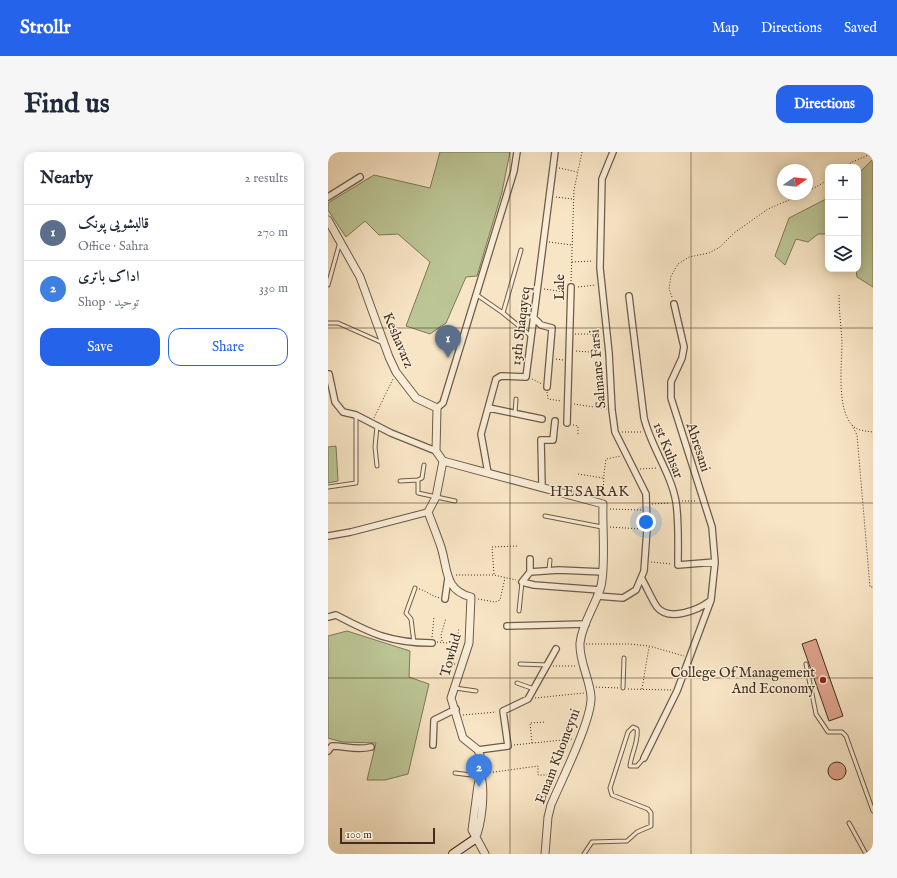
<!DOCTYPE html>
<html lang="en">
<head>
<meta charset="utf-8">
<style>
	:root { --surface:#fff; --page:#f6f6f7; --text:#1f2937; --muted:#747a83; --line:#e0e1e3; --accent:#2563eb }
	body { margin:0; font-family:"IM FELL English",Amiri,serif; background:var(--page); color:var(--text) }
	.controls { position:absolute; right:12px; top:12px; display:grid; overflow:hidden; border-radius:8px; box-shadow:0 2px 10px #0003 }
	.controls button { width:36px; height:36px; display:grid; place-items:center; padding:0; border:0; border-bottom:1px solid var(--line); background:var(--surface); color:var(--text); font:20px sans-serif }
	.compass { position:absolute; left:449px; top:12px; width:36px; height:36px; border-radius:50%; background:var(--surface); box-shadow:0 2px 10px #0003; rotate:76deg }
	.scale { position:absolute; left:12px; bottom:10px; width:95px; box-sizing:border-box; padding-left:4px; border:2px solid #412d1d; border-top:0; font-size:11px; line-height:14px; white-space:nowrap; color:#412d1d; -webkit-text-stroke:3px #faeed9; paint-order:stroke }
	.you { position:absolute; left:318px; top:370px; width:14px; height:14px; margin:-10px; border:3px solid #fff; border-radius:50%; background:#1a73e8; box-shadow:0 0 0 6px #1a73e833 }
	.badge { display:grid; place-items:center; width:26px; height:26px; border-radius:50%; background:var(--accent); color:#fff; font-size:13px; font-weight:700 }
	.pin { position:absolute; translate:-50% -33px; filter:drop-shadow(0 1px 2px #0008) }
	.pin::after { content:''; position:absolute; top:21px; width:14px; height:12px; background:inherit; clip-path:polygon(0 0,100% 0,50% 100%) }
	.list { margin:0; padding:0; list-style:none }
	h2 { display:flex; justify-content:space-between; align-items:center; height:52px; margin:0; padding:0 16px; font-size:17px }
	h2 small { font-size:13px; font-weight:400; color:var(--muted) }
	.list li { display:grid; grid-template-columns:26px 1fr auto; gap:12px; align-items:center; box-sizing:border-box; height:56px; padding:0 16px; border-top:1px solid var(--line) }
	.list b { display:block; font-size:15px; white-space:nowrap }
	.list p { margin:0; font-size:13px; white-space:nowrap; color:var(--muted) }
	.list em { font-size:13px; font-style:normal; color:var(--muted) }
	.actions { display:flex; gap:8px; padding:12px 16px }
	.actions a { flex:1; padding:9px 0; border:1px solid var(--accent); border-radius:12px; text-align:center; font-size:14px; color:var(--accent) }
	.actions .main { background:var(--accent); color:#fff }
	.icon { flex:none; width:22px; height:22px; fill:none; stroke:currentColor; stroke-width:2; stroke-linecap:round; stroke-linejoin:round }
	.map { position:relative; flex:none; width:545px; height:702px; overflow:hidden; border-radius:12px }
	header { display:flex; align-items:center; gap:24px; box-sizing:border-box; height:56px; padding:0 20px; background:var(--accent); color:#fff }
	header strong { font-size:19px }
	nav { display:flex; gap:22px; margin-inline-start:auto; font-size:14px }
	.intro { display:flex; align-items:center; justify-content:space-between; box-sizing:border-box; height:96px; padding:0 24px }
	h1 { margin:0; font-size:28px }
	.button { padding:10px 18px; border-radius:12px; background:var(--accent); color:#fff; font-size:14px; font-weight:700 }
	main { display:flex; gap:24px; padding:0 24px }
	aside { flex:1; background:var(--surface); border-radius:12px; box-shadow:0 2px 10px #0003 }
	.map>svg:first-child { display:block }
	.green { fill:#bcc595; stroke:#7e7959 }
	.building { fill:#dda28c; stroke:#412d1d }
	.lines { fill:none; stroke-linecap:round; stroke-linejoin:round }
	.service-casing { stroke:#6f5b47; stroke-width:5 }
	.minor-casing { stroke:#6f5b47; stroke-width:8 }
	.tertiary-casing { stroke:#6f5b47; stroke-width:9 }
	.secondary-casing { stroke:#412d1d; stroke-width:10 }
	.path { stroke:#412d1d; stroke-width:1; stroke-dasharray:1 2; stroke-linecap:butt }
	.service { stroke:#faeed9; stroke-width:3 }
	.minor { stroke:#faeed9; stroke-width:5.5 }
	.tertiary { stroke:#faeed9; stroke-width:7 }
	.secondary { stroke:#faeed9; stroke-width:8 }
	.grid { fill:none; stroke:#412d1d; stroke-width:1; stroke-opacity:0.55 }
	.poi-dot { fill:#8f2418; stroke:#faeed9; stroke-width:1.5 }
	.labels { text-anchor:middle; stroke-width:3; stroke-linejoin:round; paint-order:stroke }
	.street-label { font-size:14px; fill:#412d1d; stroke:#faeed9 }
	.poi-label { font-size:14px; fill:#412d1d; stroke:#faeed9; text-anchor:end }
	.neighbourhood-label { font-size:15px; letter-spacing:1px; fill:#412d1d; stroke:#faeed9 }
</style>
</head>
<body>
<header>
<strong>Strollr</strong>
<nav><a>Map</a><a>Directions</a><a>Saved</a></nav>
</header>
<div class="intro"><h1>Find us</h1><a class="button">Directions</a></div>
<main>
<aside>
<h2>Nearby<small>2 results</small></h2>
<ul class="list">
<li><span class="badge" style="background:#5c6f8a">1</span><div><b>قالبشویی پونک</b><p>Office · Sahra</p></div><em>270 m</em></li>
<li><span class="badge" style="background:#3f7fe0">2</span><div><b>اداک باتری</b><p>Shop · توحید</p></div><em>330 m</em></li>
</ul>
<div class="actions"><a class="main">Save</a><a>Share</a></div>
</aside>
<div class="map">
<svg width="545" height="702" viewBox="0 0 545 702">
	<rect width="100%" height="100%" fill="#f8e5c5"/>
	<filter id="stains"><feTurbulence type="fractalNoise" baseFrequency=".005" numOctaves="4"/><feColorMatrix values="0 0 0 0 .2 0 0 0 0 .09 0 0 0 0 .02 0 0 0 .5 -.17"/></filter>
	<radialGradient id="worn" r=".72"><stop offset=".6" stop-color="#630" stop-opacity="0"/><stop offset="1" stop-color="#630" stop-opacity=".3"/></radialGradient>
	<path class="green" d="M112,0H182L174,40L149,124L138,125L118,171L102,182L78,174L102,110L70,82L51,83L37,69L18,85L0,58V51L46,23L102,36Z
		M545,7V135L529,125L528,117H530V22Z
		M500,46V82H490L480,90L468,87L457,113L447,104L461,66Z
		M8,294L10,329L0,331V295Z
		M19,479L82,499L81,525L101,532L80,622L57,628H39L48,591L14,590L0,586V484Z"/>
	<path class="building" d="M488,487L515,564L501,569L474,492Z
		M500 619a9 9 0 1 1 18 0a9 9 0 1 1-18 0Z"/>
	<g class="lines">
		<defs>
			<path id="service" d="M0,133L12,90
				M149,143L175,161L203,184
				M175,161L193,98
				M0,171H10L55,191
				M187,261L188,247
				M49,314L47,295L49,274
				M90,328L94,326L96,313
				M72,329L90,328V341L127,349
				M0,335L28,331V263
				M217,364L274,375
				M221,418L222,408
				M191,459L194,430
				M86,491L83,467L78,461L87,436
				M192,512L220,513
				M478,512L488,562L500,580H514L518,584L545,659
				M189,531L206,537
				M127,536L148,539
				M295,536L296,506
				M127,621L151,624
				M521,671L538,702
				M256,702L264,690L299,689L309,680L323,674V661L320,657L284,643L282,636L300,580L305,575L309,577C311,589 303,602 302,614H309L316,606"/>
			<path id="minor" d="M0,45L32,25
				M301,144L316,266C323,295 343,321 348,350C351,370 350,392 350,413L387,410
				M205,165L213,173L224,176L219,235
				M1,222L7,250L15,260L28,263L63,281L108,299
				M109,256L115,251L186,19L189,0
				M161,256L214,267
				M239,271L243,135
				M160,321L153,282L168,227L173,224L198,225L227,0
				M214,335L213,288H225L227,269
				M0,384L23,380L100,360
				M202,407V420L194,430L206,433L272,438
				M202,420L231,418L275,420
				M314,427C318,434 325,450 329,455C341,470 370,458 382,449
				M269,444L295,446L308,438L316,419L319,377L318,342L287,280L284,258L281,201L272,116L274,27L285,0
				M117,447L120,426
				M0,465L8,463C44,482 63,491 104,491
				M179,474L258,472
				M105,593L106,568L128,557
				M150,598L180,594L175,559L200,547L228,497
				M0,599L4,594C18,594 28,599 43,595
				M316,606L349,539L383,448L387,410L384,375L343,246V230L354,206L356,195L346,152"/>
			<path id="tertiary" d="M0,68L32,125L61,205L68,220L88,246L109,256L108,299L115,309
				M115,309L275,352C274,375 278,412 273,434C268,453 254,471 252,491C251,510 262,527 263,545C264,568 233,629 223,653L220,665L217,702
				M115,309L108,345L100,360C104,371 109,383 113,395C120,417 116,438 143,445L141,491L123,546L135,586L150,598L152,603L153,622L150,633L144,678L157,702
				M147,687C154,672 157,640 153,624"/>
			<path id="secondary" d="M125,702L147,687"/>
		</defs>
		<use href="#service" class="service-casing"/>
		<use href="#minor" class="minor-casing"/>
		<use href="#tertiary" class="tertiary-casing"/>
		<use href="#secondary" class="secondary-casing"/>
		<path class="path" d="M517,15L524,10L545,1
			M231,16L249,20
			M479,40L500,28
			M228,45L245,47
			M221,90L244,93
			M244,110L265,109
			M243,129L246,38L254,0
			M250,135L268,133
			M216,137L237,140
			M511,143C511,158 513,174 514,189C514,210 508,258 525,274C530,279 538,279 545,280
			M344,145L341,137L343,124L350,112L361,105L381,101L392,95L406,81L440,57L475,42
			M247,182H272
			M248,199L275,201
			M228,207L235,208
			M204,227L214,232
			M219,240L220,247L233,249
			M246,252L279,257
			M46,266L65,227
			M245,273L250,274V284
			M524,273L529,283L542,435H545
			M294,280H314
			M312,317L329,316
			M250,322L275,326
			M275,345L276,322L278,307L293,304
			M354,349H369
			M324,352L341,351
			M282,357L313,358
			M282,375L313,377
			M323,410L344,412
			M166,422L164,395L190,394
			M128,423H166L188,428
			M91,437C99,439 103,444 112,446
			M150,447L167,450L172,448L177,426
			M104,485L106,465
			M114,489L113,483L118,466
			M109,490L128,492
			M258,492H301L321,494L356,504
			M127,512H125L131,476
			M225,514H247
			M268,535L291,536
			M300,537L343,538
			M314,537L321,495
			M207,546L256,541
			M135,563L168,560
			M204,591L202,571L217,570
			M186,593L244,587
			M159,621L210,614V623H229"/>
		<use href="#service" class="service"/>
		<use href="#minor" class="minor"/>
		<use href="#tertiary" class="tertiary"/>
		<use href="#secondary" class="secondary"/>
	</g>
	<path class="grid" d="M182,0V702M363,0V702M0,176H545M0,351H545M0,526H545"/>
	<circle class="poi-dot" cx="495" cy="528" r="4"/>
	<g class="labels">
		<g class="street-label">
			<text transform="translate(231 135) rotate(-89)" y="5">Lale</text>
			<text transform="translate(192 174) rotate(-83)" y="5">13th Shaqayeq</text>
			<text transform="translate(71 188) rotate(67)" y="5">Keshavarz</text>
			<text transform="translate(269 217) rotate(-95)" y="5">Salmane Farsi</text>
			<text transform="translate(371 295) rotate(72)" y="5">Abresani</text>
			<text transform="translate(341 298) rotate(68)" y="5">1st Kuhsar</text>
			<text transform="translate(122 503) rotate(-74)" y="5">Towhid</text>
			<text transform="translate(229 604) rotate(-69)" y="5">Emam Khomeyni</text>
		</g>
		<g class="poi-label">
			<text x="487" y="525">College Of Management<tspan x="487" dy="16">And Economy</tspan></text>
		</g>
		<g class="neighbourhood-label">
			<text x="262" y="344">HESARAK</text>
		</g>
	</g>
	<rect width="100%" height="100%" filter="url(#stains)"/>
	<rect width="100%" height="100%" fill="url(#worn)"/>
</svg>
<div class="controls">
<button>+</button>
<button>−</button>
<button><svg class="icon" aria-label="layers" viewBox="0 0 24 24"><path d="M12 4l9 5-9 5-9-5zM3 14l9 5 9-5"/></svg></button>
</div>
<svg class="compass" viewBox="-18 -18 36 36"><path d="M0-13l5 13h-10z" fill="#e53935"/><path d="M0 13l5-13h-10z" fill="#747a83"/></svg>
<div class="scale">100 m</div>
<div class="you"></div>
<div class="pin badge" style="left:120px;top:206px;background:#5c6f8a">1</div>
<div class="pin badge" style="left:151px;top:635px;background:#3f7fe0">2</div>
</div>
</main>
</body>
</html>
